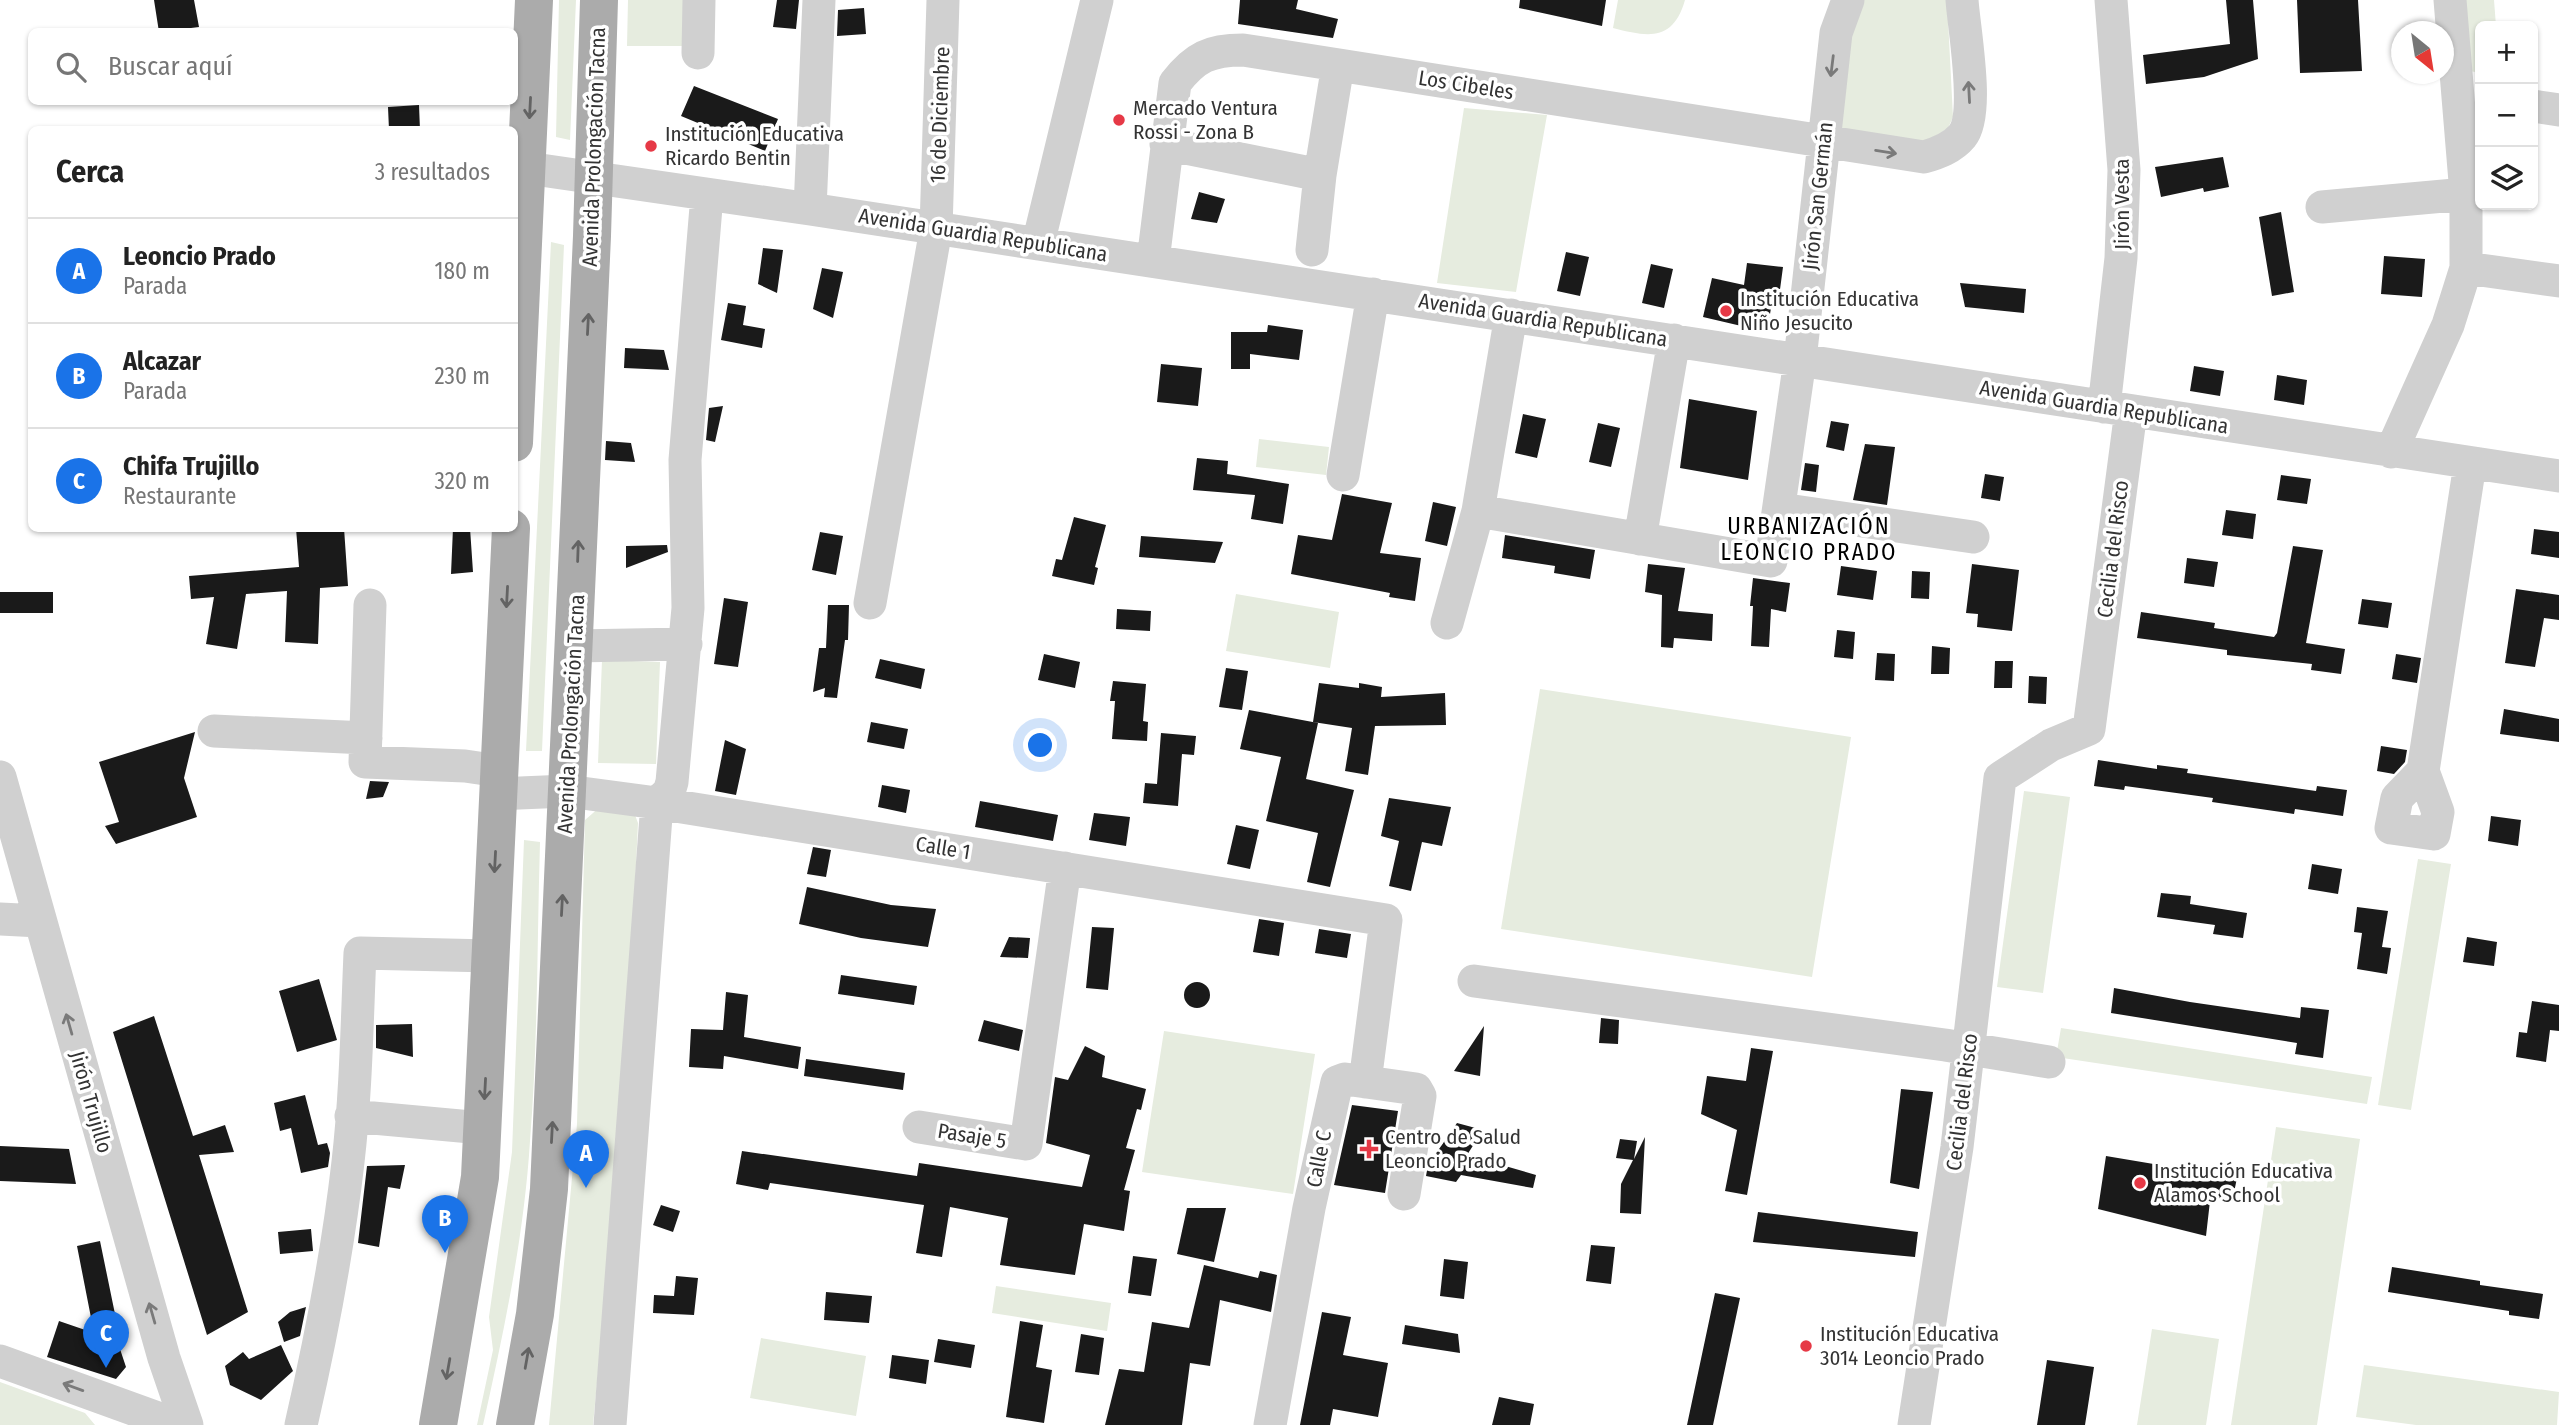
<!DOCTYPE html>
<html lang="es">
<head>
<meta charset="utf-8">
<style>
	:root { --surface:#fff; --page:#f6f6f6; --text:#222; --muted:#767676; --line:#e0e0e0; --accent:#1a73e8 }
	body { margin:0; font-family:"Fira Sans Condensed",sans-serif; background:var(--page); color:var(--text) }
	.controls { position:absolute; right:21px; top:21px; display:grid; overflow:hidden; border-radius:10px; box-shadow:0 2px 5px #0004 }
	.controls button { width:63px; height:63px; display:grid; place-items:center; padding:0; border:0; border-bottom:2px solid var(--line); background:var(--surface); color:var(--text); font:35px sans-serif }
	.compass { position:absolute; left:2391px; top:21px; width:63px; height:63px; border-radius:50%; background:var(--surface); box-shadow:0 2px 5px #0004; rotate:150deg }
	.you { position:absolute; left:1041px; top:746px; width:24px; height:24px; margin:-18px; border:5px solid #fff; border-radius:50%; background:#1a73e8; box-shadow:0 0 0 10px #1a73e833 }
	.badge { display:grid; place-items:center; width:46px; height:46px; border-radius:50%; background:var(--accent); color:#fff; font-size:23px; font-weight:700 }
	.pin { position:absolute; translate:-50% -58px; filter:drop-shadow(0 2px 4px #0008) }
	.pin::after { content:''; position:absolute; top:37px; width:24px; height:21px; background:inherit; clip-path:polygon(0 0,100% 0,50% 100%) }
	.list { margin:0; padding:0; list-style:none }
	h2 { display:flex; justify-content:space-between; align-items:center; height:91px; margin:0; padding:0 28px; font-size:30px }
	h2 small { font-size:23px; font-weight:400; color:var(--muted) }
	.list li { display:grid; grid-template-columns:46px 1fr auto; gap:21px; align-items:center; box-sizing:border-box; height:105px; padding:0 28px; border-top:2px solid var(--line) }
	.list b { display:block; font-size:26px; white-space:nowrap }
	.list p { margin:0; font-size:23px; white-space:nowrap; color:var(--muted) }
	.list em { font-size:23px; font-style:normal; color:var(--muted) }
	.icon { flex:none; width:38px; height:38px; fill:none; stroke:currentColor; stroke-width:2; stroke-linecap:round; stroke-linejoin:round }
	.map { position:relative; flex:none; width:2559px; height:1425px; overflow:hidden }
	.search { position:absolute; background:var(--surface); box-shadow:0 2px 5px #0004; left:28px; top:28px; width:490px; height:77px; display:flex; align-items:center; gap:18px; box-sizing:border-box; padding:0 24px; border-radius:10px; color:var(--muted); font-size:26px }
	.panel { position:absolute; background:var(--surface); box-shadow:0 2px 5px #0004; left:28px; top:126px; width:490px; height:406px; border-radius:10px }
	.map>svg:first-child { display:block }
	.green { fill:#e6ecdf }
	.building { fill:#1a1a1a }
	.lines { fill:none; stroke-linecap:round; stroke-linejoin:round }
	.minor { stroke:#d0d0d0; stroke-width:33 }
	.major { stroke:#ababab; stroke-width:38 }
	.oneway { stroke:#7a7a7a }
	.oneway2 { stroke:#636363 }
	.poi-dot { fill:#e63946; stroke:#fff; stroke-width:2.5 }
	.labels { text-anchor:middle; stroke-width:7; stroke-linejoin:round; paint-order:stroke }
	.street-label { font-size:21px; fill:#333; stroke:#fff }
	.poi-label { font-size:21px; fill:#333; stroke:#fff; text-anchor:start }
	.neighbourhood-label { font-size:23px; letter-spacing:2px; fill:#000; stroke:#fff }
</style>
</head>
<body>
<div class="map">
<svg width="2559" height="1425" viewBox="0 0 2559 1425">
	<rect width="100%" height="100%" fill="#fff"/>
	<path class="green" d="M559,0H576L570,140L556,137Z
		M628,0H689L688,46H627Z
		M1618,0H1685C1673,42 1648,37 1613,28Z
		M1861,0H1947L1953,117L1948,128L1924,144L1840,129L1852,26Z
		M2465,0H2494L2496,26H2480V73L2470,71Z
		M1464,108L1547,115L1516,292L1437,283Z
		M551,242L564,245L542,751H526Z
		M1259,439L1329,447L1326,475L1256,467Z
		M1236,594L1339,612L1330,668L1226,651Z
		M602,660L660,662L656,764L598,763Z
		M1540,689L1851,737L1812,977L1501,929Z
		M2024,791L2070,797L2043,993L1997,987Z
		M601,806L635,815L638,823L626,1073L593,1425H549L577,1124L585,820Z
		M524,840L540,842C537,941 538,1042 530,1141C524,1237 504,1331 483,1425H477L493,1350L489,1317L512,1152Z
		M2418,859L2451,864L2411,1110L2378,1105Z
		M2061,1028L2372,1077L2367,1104L2056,1057Z
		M1164,1031L1315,1054L1293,1194L1142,1172Z
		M2276,1127L2360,1139L2317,1425H2231Z
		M996,1286L1111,1303L1107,1331L992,1313Z
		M2152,1329L2219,1339L2206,1425H2137Z
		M761,1338L866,1356L856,1416L750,1398Z
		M2364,1365L2559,1392L2557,1425H2416L2356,1417Z
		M0,1382L85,1413L95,1425H0Z"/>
	<path class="building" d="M154,0H194L199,27L159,32Z
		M777,0H799L796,29L773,27Z
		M1240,0H1298L1296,9L1338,19L1333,38L1238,24Z
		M1520,0H1606L1602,26L1519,8Z
		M2226,0H2253L2258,59L2204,77L2146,84L2143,55L2230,44Z
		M2297,0H2358L2362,71L2300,73Z
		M864,8L866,34L837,36L838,10Z
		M694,86L778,119L765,151L681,116Z
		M419,105L420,130H389L388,107Z
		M2223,157L2229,187L2204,192L2203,188L2161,197L2155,167Z
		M1199,192L1225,199L1217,223L1191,219Z
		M2281,212L2294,292L2272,296L2259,217Z
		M763,248L783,250L777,293L758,284Z
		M1566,252L1589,257L1580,296L1557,291Z
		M2384,256L2425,259L2422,297L2381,294Z
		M1747,263L1783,267L1779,297L1773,296L1767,332L1703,317L1712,278L1744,285Z
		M1651,264L1673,269L1664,308L1642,303Z
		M822,268L843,272L833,318L813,309Z
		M1960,283L2026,289L2024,313L1965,307Z
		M728,303L746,306L743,325L765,329L762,348L721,340Z
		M1268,325L1303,330L1299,360L1250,354V369H1231V332H1267Z
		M625,348L664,350L669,370L624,368Z
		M1161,364L1202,368L1198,406L1157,402Z
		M2194,366L2224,371L2220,396L2190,391Z
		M2277,375L2307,380L2304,405L2274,400Z
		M1689,399L1757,411L1748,480L1680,468Z
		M723,406L715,442L706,440L709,408Z
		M1523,414L1546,419L1537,458L1515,453Z
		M1831,421L1849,424L1844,451L1826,447Z
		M1598,423L1620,428L1611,467L1589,462Z
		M606,441L631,443L635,462L605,460Z
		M1865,444L1895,447L1887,505L1853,500Z
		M1197,458L1228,461L1227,474L1289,484L1283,524L1251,519L1255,495L1193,490Z
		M1805,463L1819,465L1816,492L1801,490Z
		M1985,474L2004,477L2000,501L1981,498Z
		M2281,475L2311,479L2307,504L2277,500Z
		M1342,494L1392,503L1380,553L1421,558L1415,601L1389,597L1390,593L1291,574L1298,535L1332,540Z
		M1433,502L1456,507L1447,546L1425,541Z
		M2226,510L2256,514L2253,539L2222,535Z
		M1074,517L1106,525L1095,567L1098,568L1094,585L1052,576L1056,559L1062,560Z
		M296,528H344L348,586L320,588L318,644L285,642L287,591L246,594L237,649L206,644L214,597L191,599L189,576L299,567Z
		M453,528H470L473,572L451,574Z
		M2534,529L2559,532V558L2531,554Z
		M820,532L843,536L836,575L812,570Z
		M1505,535L1595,550L1590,579L1554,573L1555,566L1502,558Z
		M1141,536L1223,542L1215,563L1139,557Z
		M667,545L668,552L626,568V546Z
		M2293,546L2323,550L2306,643L2345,649L2341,674L2311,670L2312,664L2227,655V650L2137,638L2141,612L2215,623L2214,628L2274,637L2277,633Z
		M2187,558L2218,562L2214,587L2184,583Z
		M1648,564L1685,568L1678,611L1713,614L1712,641L1674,638L1673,648L1661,647L1662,595L1645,592Z
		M1972,564L2019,570L2012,631L1977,627L1978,614L1966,613Z
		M1841,566L1877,571L1873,600L1837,595Z
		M1912,571L1930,572L1929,599L1911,598Z
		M1753,578L1790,583L1786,612L1771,609L1769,647L1751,646L1753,606H1750Z
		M2516,589L2559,595V620L2544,618L2535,667L2505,663Z
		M0,592H53V613H0Z
		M724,598L748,602L738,667L714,664Z
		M2362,599L2392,603L2388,628L2358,624Z
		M828,605H849L848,640H845L837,698L824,697L825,688L813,692L819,648H826Z
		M1117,609L1151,611L1150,631L1116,629Z
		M1837,630L1855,632L1853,659L1834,657Z
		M1932,646L1950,648L1949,674H1931Z
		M1877,653L1895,654L1894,681L1875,680Z
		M1044,654L1080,662L1075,688L1038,680Z
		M2396,654L2421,658L2417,683L2392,679Z
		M880,659L925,669L921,689L875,678Z
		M1995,661H2013L2012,688H1994Z
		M1226,668L1248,671L1242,710L1219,707Z
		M2029,676L2047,677L2046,704L2028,703Z
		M1113,681L1146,684L1143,721L1148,722L1147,741L1112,739L1115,701H1110Z
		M1319,683L1359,688V683L1382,687L1381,697L1445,693L1446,725L1375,726L1368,775L1345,771L1352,728L1313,722Z
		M2504,709L2559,719V742L2500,734Z
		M1249,710L1318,723L1306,779L1354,790L1330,887L1307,882L1318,833L1266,821L1281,757L1240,749Z
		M871,722L908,729L904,749L867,742Z
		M195,732L184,778L197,817L116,844L105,826L119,822L99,762Z
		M1161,733L1196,736L1194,755L1182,754L1178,806L1143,803L1145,783L1157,784Z
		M725,740L746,749L736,795L715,791Z
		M2381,746L2407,750L2405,762L2394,774L2377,771Z
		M2098,760L2157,769V765L2188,769L2187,773L2316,791L2317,786L2347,790L2343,816L2295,809L2294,814L2212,802L2213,798L2125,786L2124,790L2094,786Z
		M370,781L389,782L383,797L366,799Z
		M882,785L910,790L906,813L878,807Z
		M1389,798L1451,807L1442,846L1422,842L1411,891L1389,886L1399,841L1381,836Z
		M980,801L1058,815L1053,841L975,827Z
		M1094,813L1130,817L1126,846L1089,840Z
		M2491,816L2521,820L2518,846L2488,841Z
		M1236,825L1259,830L1250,869L1227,864Z
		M813,847L831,850L826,877L807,874Z
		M2312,864L2342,869L2338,894L2308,889Z
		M807,887L891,905L936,909L928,947L861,938L799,924Z
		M2161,893L2191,896L2190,904L2247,913L2243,938L2213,934L2215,925L2157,917Z
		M2357,907L2388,911L2382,947L2391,948L2387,974L2357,969L2362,933L2354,932Z
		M1259,919L1284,923L1279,956L1253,952Z
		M1092,927L1114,928L1108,990L1086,988Z
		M1319,929L1351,934L1347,958L1315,953Z
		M1009,937L1030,938L1028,958L1000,957Z
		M2467,937L2497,942L2494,966L2463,962Z
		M841,975L917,986L914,1005L838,994Z
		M319,979L337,1040L297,1052L279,991Z
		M1184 995a13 13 0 1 1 26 0a13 13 0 1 1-26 0Z
		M2114,988L2190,1002L2300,1018L2301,1007L2329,1010L2323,1058L2295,1054L2297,1043L2111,1013Z
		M726,992L748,995L744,1037L801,1047L798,1069L724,1056L723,1069L689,1067L691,1029L723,1030Z
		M2532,1001L2559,1005V1031L2550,1030L2546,1062L2516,1057L2519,1032L2527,1033Z
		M154,1016L193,1136L225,1125L234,1152L199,1155L248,1312L207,1335L113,1032Z
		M1601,1018L1619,1020L1618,1044L1599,1043Z
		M984,1020L1023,1030L1019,1051L978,1041Z
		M412,1024L413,1057L376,1048V1025Z
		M1484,1026L1480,1076L1454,1071Z
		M1085,1046L1105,1056L1102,1077L1146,1089L1141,1110L1137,1109L1126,1148L1135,1150L1124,1190L1130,1191L1124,1231L1084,1224L1075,1275L1000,1265L1008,1218L950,1207L942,1257L916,1253L924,1205L770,1183L768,1190L736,1184L742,1151L917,1176L919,1163L1082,1187L1090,1155L1046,1143L1055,1077L1068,1080Z
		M1751,1048L1773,1051L1747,1195L1725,1191L1737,1130L1701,1114L1707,1076L1746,1081Z
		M806,1059L905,1073L903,1090L804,1076Z
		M1901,1089L1933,1092L1919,1189L1890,1183Z
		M305,1095L318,1145L327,1143L330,1153L328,1167L301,1173L291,1128L280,1131L274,1103Z
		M1352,1105L1398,1111L1385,1193L1334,1185Z
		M1457,1123L1483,1130L1467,1155L1536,1175L1533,1188L1461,1175L1456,1182L1426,1176L1428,1165Z
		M1645,1137L1641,1214L1620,1213L1621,1184L1633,1160L1616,1158L1620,1139L1637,1141L1634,1159Z
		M0,1146L69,1149L76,1184L0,1181Z
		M2106,1156L2237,1178L2232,1202L2210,1201L2206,1236L2098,1209Z
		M405,1165L400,1189L388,1187L379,1247L358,1243L367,1166Z
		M661,1205L680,1211L673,1232L653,1225Z
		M1187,1208H1226L1214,1262L1177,1254Z
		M1758,1212L1918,1232L1915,1257L1753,1242Z
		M311,1229L313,1251L280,1254L278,1232Z
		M100,1241L115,1314L108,1313L126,1367L116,1379L47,1357L59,1321L94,1333L77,1246Z
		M1591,1245L1615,1247L1611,1284L1586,1281Z
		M1133,1256L1157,1259L1151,1296L1128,1293Z
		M1444,1259L1468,1262L1464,1299L1440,1296Z
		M1204,1265L1258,1278L1260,1271L1277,1275L1271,1312L1220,1300L1210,1366L1190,1363L1182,1425H1105L1119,1369L1144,1372L1152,1322L1189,1328Z
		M2392,1267L2480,1281V1285L2543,1294L2539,1319L2509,1315V1311L2388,1292Z
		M676,1276L698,1278L694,1315L653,1313L654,1295L674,1296Z
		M826,1292L872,1296L869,1323L824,1320Z
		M1715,1293L1740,1298L1713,1425H1687Z
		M306,1307L300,1336L284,1342L278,1322L290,1312Z
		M1322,1312L1351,1317L1343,1355L1388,1363L1378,1417L1333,1409L1330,1425H1300Z
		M1020,1321L1043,1325L1036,1367L1052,1370L1044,1423L1006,1417Z
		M1405,1325L1458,1334L1460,1353L1402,1344Z
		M1081,1334L1104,1338L1099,1375L1075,1372Z
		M938,1339L975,1345L971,1368L934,1362Z
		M281,1345L293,1371L261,1400L230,1385L225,1366L243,1352L249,1359Z
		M892,1355L929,1360L926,1384L889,1378Z
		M2047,1360L2094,1367L2085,1425H2037Z
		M1499,1397L1534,1404L1530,1425H1492Z"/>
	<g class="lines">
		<path class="minor" d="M698,53L699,0
			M2533,106L2559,110
			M1166,144L1320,175L1312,250
			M527,168L810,209L2559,476
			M1320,175L1338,65
			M2322,207L2466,194
			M810,209L819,0
			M1038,244L1097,0
			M1153,261L1175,83C1195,57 1210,50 1243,50L1924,157C1938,153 1952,148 1962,136C1980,114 1964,30 1962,0
			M2466,268L2559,281
			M2104,407L2121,258L2124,170L2111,0
			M2391,452L2448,325L2466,268V194L2450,0
			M1343,475L1373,294
			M1780,509L1973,537
			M1478,511L1771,561L1800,360L1836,33L1848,0
			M1640,539L1674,340
			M870,603L936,229L943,0
			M370,605L365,762L465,766L499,771
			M1447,623L1478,511L1511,315
			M574,646L686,644
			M214,731L366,738
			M2423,771L2397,798L2391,828L2434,834L2438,812L2423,771L2470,464
			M0,777L164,1358L187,1425
			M498,794L567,791L657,803L1386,920L1365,1082
			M0,919L40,921
			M1474,981L1945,1045L2049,1062
			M351,1116L482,1128
			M919,1127L1026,1144L1065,868
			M0,1361L177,1425
			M301,1425C321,1338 338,1250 348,1162C356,1093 357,1022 360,953L491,956
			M610,1425L657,803L669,792L672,782L688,608L685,460L707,195
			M1270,1425L1309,1208L1337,1082L1345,1079L1416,1089L1420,1096L1404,1194
			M1914,1425L1957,1147L2000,778L2051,745L2089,729L2131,411"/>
		<path class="major" d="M514,443L534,0
			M438,1425L480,1177L511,528
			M515,1425L535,1314L549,1189L592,236L599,0"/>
	</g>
	<defs><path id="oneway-shaft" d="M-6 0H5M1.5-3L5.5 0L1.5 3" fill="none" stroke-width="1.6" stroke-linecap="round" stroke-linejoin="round" transform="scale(1.75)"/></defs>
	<g class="oneway">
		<use href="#oneway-shaft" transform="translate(1832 66) rotate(97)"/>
		<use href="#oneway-shaft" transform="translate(1969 92) rotate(-93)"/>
		<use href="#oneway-shaft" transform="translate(1886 152) rotate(9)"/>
		<use href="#oneway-shaft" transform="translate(69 1024) rotate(-106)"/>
		<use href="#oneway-shaft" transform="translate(152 1313) rotate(-106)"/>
		<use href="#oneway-shaft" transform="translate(73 1387) rotate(-160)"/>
	</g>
	<g class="oneway2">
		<use href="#oneway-shaft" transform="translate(530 108) rotate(93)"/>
		<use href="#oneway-shaft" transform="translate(588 324) rotate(-87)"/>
		<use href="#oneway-shaft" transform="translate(578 551) rotate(-88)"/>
		<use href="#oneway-shaft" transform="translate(507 597) rotate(93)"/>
		<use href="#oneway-shaft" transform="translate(495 862) rotate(93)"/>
		<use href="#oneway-shaft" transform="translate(562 905) rotate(-87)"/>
		<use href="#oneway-shaft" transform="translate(485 1089) rotate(93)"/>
		<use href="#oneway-shaft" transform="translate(552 1132) rotate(-87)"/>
		<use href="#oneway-shaft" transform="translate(527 1358) rotate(-80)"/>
		<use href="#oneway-shaft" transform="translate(448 1369) rotate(100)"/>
	</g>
	<g class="poi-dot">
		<circle cx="1119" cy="120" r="7"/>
		<circle cx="651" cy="146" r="7"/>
		<circle cx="1726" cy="311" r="7"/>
		<path d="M1365.5 1138.5h7v7h7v7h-7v7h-7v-7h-7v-7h7z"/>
		<circle cx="2140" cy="1183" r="7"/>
		<circle cx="1806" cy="1346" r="7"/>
	</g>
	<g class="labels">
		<g class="street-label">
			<text transform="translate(1466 85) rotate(9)" y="7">Los Cibeles</text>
			<text transform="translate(940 115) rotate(-88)" y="7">16 de Diciembre</text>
			<text transform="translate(594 147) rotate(-88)" y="7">Avenida Prolongación Tacna</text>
			<text transform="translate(1818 196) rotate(-84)" y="7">Jirón San Germán</text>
			<text transform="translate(2122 204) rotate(-90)" y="7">Jirón Vesta</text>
			<text transform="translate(983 235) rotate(9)" y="7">Avenida Guardia Republicana</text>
			<text transform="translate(1543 320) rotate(9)" y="7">Avenida Guardia Republicana</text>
			<text transform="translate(2104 407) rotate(9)" y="7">Avenida Guardia Republicana</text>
			<text transform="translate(2113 549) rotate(-83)" y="7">Cecilia del Risco</text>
			<text transform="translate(571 714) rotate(-87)" y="7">Avenida Prolongación Tacna</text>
			<text transform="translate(943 848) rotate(9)" y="7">Calle 1</text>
			<text transform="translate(91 1102) rotate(74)" y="7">Jirón Trujillo</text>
			<text transform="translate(1962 1102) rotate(-83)" y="7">Cecilia del Risco</text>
			<text transform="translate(972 1136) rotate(9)" y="7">Pasaje 5</text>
			<text transform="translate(1319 1159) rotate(-79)" y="7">Calle C</text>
		</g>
		<g class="poi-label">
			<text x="1133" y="115">Mercado Ventura<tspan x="1133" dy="24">Rossi - Zona B</tspan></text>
			<text x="665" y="141">Institución Educativa<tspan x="665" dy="24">Ricardo Bentin</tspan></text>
			<text x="1740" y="306">Institución Educativa<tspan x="1740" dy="24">Niño Jesucito</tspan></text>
			<text x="1385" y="1144">Centro de Salud<tspan x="1385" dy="24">Leoncio Prado</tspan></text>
			<text x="2154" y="1178">Institución Educativa<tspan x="2154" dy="24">Alamos School</tspan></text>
			<text x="1820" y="1341">Institución Educativa<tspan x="1820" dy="24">3014 Leoncio Prado</tspan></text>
		</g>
		<g class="neighbourhood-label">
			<text x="1809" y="534">URBANIZACIÓN<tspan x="1809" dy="26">LEONCIO PRADO</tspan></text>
		</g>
	</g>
</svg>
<div class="controls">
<button>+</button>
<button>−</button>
<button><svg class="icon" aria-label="layers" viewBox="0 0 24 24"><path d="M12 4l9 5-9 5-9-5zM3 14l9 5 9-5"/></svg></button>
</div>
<svg class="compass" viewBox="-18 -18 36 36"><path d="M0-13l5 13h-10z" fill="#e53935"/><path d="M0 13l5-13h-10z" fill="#767676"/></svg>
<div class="you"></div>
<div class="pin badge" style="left:586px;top:1188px">A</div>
<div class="pin badge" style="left:445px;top:1253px">B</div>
<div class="pin badge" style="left:106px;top:1368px">C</div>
<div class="search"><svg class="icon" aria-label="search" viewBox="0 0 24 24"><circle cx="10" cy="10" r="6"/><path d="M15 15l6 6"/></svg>Buscar aquí</div>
<section class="panel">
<h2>Cerca<small>3 resultados</small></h2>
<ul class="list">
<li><span class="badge">A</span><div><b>Leoncio Prado</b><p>Parada</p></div><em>180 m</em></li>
<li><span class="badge">B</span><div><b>Alcazar</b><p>Parada</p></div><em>230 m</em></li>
<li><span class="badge">C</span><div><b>Chifa Trujillo</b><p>Restaurante</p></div><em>320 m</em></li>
</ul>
</section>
</div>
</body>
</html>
